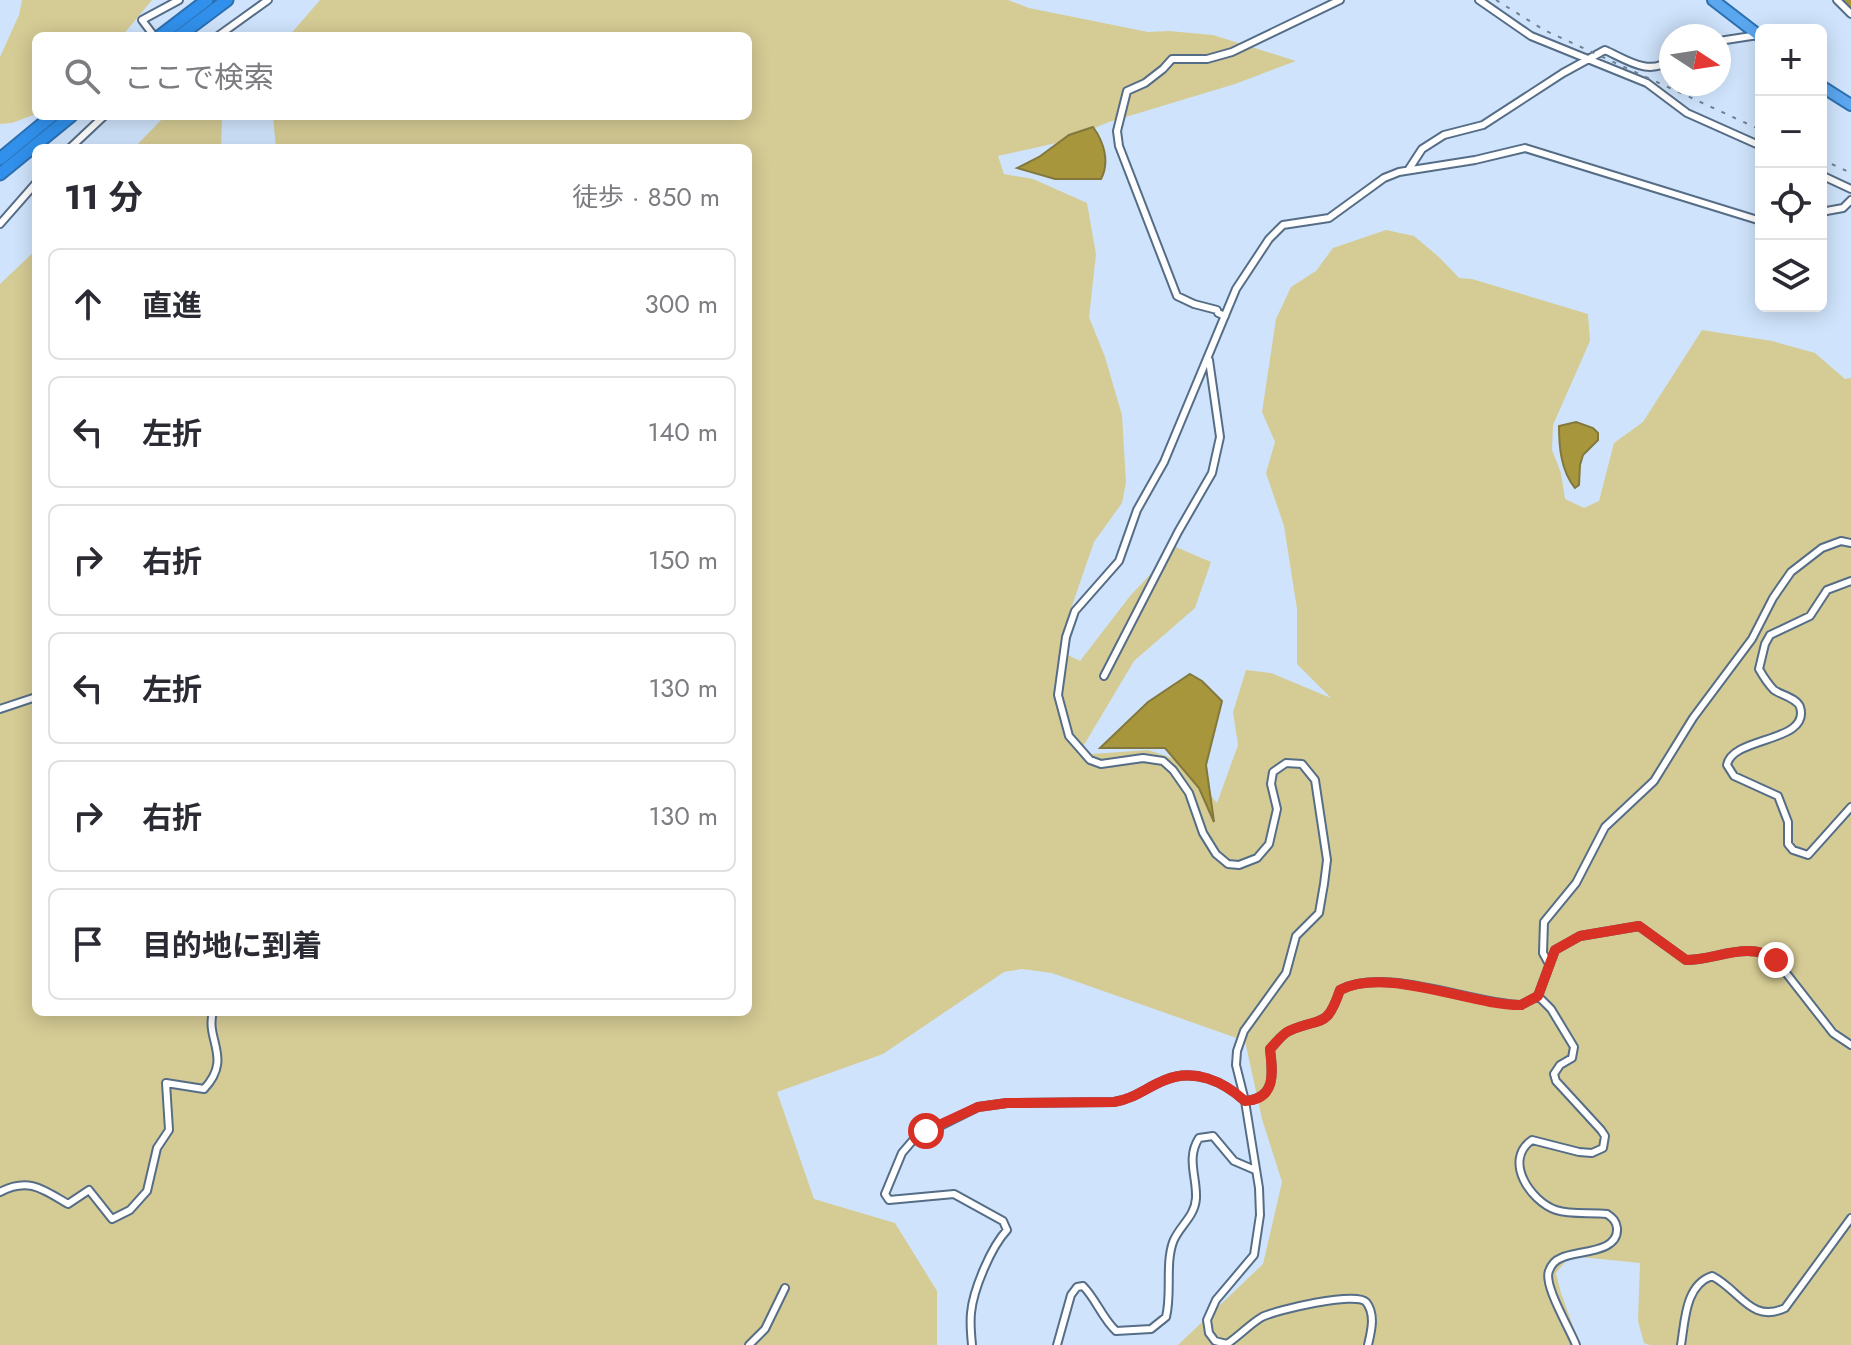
<!DOCTYPE html>
<html lang="ja">
<head>
<meta charset="utf-8">
<style>
	:root { --surface:#fff; --page:#f7f7f7; --text:#2b2b33; --muted:#7c7c81; --line:#e1e1e2 }
	body { margin:0; font-family:Jost,"Noto Sans JP",sans-serif; background:var(--page); color:var(--text) }
	.controls { position:absolute; right:24px; top:24px; display:grid; overflow:hidden; border-radius:12px; box-shadow:0 4px 20px #0003 }
	.controls button { width:72px; height:72px; display:grid; place-items:center; padding:0; border:0; border-bottom:2px solid var(--line); background:var(--surface); color:var(--text); font:40px sans-serif }
	.compass { position:absolute; left:1659px; top:24px; width:72px; height:72px; border-radius:50%; background:var(--surface); box-shadow:0 4px 20px #0003; rotate:102deg }
	.stop { position:absolute; width:24px; height:24px; margin:-18px; border:6px solid #d93025; border-radius:50%; background:#fff }
	.stop.end { background:#d93025; border-color:#fff; box-shadow:0 2px 8px #0008 }
	.list { margin:0; padding:0; list-style:none }
	h2 { display:flex; justify-content:space-between; align-items:center; height:104px; margin:0; padding:0 32px; font-size:34px }
	h2 small { font-size:26px; font-weight:400; color:var(--muted) }
	.list li { display:grid; grid-template-columns:52px 1fr auto; gap:24px; align-items:center; box-sizing:border-box; height:112px; margin:0 16px 16px; padding:0 16px; border:2px solid var(--line); border-radius:12px }
	.list b { display:block; font-size:30px; white-space:nowrap }
	.list em { font-size:26px; font-style:normal; color:var(--muted) }
	.icon { flex:none; width:44px; height:44px; fill:none; stroke:currentColor; stroke-width:2; stroke-linecap:round; stroke-linejoin:round }
	.map { position:relative; flex:none; width:1851px; height:1345px; overflow:hidden }
	.search { position:absolute; background:var(--surface); box-shadow:0 4px 20px #0003; left:32px; top:32px; width:720px; height:88px; display:flex; align-items:center; gap:20px; box-sizing:border-box; padding:0 28px; border-radius:12px; color:var(--muted); font-size:30px }
	.panel { position:absolute; background:var(--surface); box-shadow:0 4px 20px #0003; left:32px; top:144px; width:720px; height:872px; border-radius:12px }
	.map>svg:first-child { display:block }
	.green { fill:#d5cb95 }
	.water { fill:#a8963d; stroke:#82783d; stroke-width:2 }
	.lines { fill:none; stroke-linecap:round; stroke-linejoin:round }
	.river { stroke:#a8963d; stroke-width:14 }
	.minor-casing { stroke:#566d87; stroke-width:10 }
	.trunk-casing { stroke:#2d6fae; stroke-width:14 }
	.motorway-casing { stroke:#2d6fae; stroke-width:15 }
	.minor { stroke:#fff; stroke-width:6 }
	.trunk { stroke:#5aa6ef; stroke-width:10 }
	.motorway { stroke:#3090eb; stroke-width:11 }
	.rail { stroke:#728192; stroke-width:2; stroke-dasharray:4 8; stroke-linecap:butt }
	.route { stroke:#d93025; stroke-width:10 }
</style>
</head>
<body>
<div class="map">
<svg width="1851" height="1345" viewBox="0 0 1851 1345">
	<rect width="100%" height="100%" fill="#cfe4fc"/>
	<path class="green" d="M22,0H152L122,36H36V114L12,123L0,124V57L19,15Z
		M320,0H1008L1029,8L1148,32L1169,31L1213,35L1296,61L1235,84L1109,122L1061,142L998,156L1004,174L1033,179L1087,203L1096,254L1089,317L1105,357L1122,415L1126,482L1122,503L1094,542L1065,626L1062,652L1080,661L1130,596L1176,547L1211,562L1195,608L1134,661L1078,755L1148,750L1184,762L1217,803L1238,745L1233,712L1246,670L1271,673L1331,698L1297,664V609L1284,526L1266,473L1275,442L1262,412L1276,319L1291,287L1316,271L1333,248L1386,230L1414,236L1440,258L1459,278L1472,279L1588,314L1590,341L1553,425L1552,450L1561,473L1565,499L1584,508L1599,501L1614,443L1643,422L1702,330L1772,341L1815,353L1845,379L1851,378V1345H1650L1644,1343L1638,1321L1640,1263L1570,1256L1556,1273L1561,1293L1580,1345H1178L1263,1264L1282,1182L1262,1119L1245,1041L1052,973L1022,969L1004,972L883,1054L777,1092L814,1199L895,1223L937,1291V1345H0V284L36,250V1012H748V148H276L273,116H748V36H289Z
		M165,116H222L221,148H134Z"/>
	<path class="water" d="M1093,127C1104,142 1110,162 1101,179H1055L1017,168L1039,157L1069,135Z
		M1576,422L1593,428L1598,433V440L1583,455L1580,465L1579,485L1575,488C1561,471 1559,447 1559,426Z
		M1190,674L1202,681L1222,701L1206,765L1214,822L1199,788L1165,748H1100L1148,702Z"/>
	<g class="lines">
		<path class="river" d="M1843,0L1851,7"/>
		<defs>
			<path id="minor" d="M1479,0L1531,36L1647,83L1687,113L1761,146
				M1837,0L1851,14
				M154,36L142,20L179,0
				M218,36L268,0
				M1719,41L1758,35
				M70,148L104,116
				M1409,169L1422,149L1444,135L1483,125L1563,73L1605,50C1627,60 1650,77 1671,59
				M1821,175L1851,189
				M1821,212L1843,208L1851,200
				M0,224L36,183
				M1225,316L1218,313L1217,310L1194,304L1177,296L1119,146L1117,131L1127,91L1145,83L1163,69L1172,59H1207L1232,52L1340,0
				M1851,581L1827,590L1810,616L1770,635L1765,644L1759,669C1763,676 1768,684 1774,690C1781,695 1797,698 1800,707C1811,743 1732,736 1727,765L1734,776L1778,796L1788,822V844L1793,850L1808,855L1851,807
				M1104,676L1178,532L1212,473L1220,437L1209,360
				M0,709L36,697
				M1549,964L1543,953L1544,922L1576,883L1605,827L1654,781L1693,718L1752,639L1773,598L1791,572L1822,548L1841,541L1851,543
				M1538,996L1551,1009L1574,1047L1572,1058L1560,1065L1554,1074L1556,1081L1601,1130L1605,1136L1603,1148L1592,1153L1579,1152L1532,1140C1503,1160 1530,1201 1556,1210C1571,1215 1591,1212 1607,1214C1613,1218 1616,1221 1617,1228C1619,1254 1576,1250 1561,1258C1556,1260 1551,1265 1549,1271C1543,1285 1570,1329 1576,1345
				M0,1192C28,1177 43,1189 68,1204L89,1190L112,1219L130,1210L147,1191L157,1148L169,1130L166,1083L204,1089C233,1058 205,1040 213,1012
				M749,1345L765,1329L785,1288
				M972,1345C971,1335 970,1323 971,1313C973,1290 991,1247 1007,1230L1003,1221L954,1194L889,1200L885,1194L902,1153L914,1139L978,1107L1007,1103L1114,1102C1134,1099 1147,1087 1165,1080C1194,1068 1223,1081 1245,1101C1276,1098 1273,1074 1270,1049C1276,1043 1282,1034 1289,1031C1321,1016 1326,1031 1340,990C1387,966 1471,1004 1521,1005L1538,996L1555,950L1580,936L1639,926L1686,960C1716,960 1749,940 1776,960L1833,1033L1851,1045
				M1057,1345L1071,1295L1077,1287L1083,1286C1096,1299 1102,1318 1116,1331L1151,1329L1166,1317C1172,1293 1165,1265 1173,1242C1179,1226 1195,1217 1196,1198C1197,1177 1186,1158 1199,1138L1213,1136L1234,1161L1255,1170
				M1368,1345C1371,1332 1376,1314 1366,1302C1356,1291 1276,1310 1262,1317C1250,1324 1239,1336 1227,1344L1215,1341L1209,1333L1207,1320L1216,1300L1254,1255L1260,1215L1259,1188L1245,1101L1236,1065L1237,1051L1244,1031L1286,973L1296,936L1319,913L1324,884L1327,860L1315,780L1302,764L1286,763L1273,772L1271,784L1277,809L1269,844L1257,858L1239,865L1228,864L1216,854L1203,833L1189,793L1173,770L1163,761L1143,758L1101,764L1090,760L1069,736L1058,695L1066,637L1075,611L1119,561L1137,510L1164,462L1236,289L1269,239L1283,225L1329,218L1384,178L1399,172L1475,160L1525,148L1761,221
				M1681,1345C1685,1321 1685,1285 1712,1276C1740,1290 1751,1324 1785,1308L1851,1218"/>
			<path id="trunk" d="M1713,0L1761,37
				M1821,86L1851,105"/>
			<path id="motorway" d="M160,36L207,0
				M179,36L227,0
				M0,159L52,116
				M0,174L71,116"/>
		</defs>
		<use href="#minor" class="minor-casing"/>
		<use href="#trunk" class="trunk-casing"/>
		<use href="#motorway" class="motorway-casing"/>
		<use href="#minor" class="minor"/>
		<use href="#trunk" class="trunk"/>
		<use href="#motorway" class="motorway"/>
		<path class="rail" d="M1496,0L1544,30L1761,130
			M1821,159L1851,173"/>
	</g>
	<g class="lines">
		<path class="route" d="M926,1131L978,1107L1007,1103L1114,1102C1134,1099 1147,1087 1165,1080C1194,1068 1223,1081 1245,1101C1276,1099 1273,1074 1270,1049C1276,1043 1282,1034 1289,1031C1321,1016 1326,1031 1340,990C1387,966 1472,1006 1521,1005L1538,996L1555,950L1580,936L1639,926L1686,960C1716,960 1750,940 1776,960"/>
	</g>
</svg>
<div class="controls">
<button>+</button>
<button>−</button>
<button><svg class="icon" aria-label="locate" viewBox="0 0 24 24"><circle cx="12" cy="12" r="6"/><path d="M12 2v4M12 18v4M2 12h4M18 12h4"/></svg></button>
<button><svg class="icon" aria-label="layers" viewBox="0 0 24 24"><path d="M12 4l9 5-9 5-9-5zM3 14l9 5 9-5"/></svg></button>
</div>
<svg class="compass" viewBox="-18 -18 36 36"><path d="M0-13l5 13h-10z" fill="#e53935"/><path d="M0 13l5-13h-10z" fill="#7c7c81"/></svg>
<div class="stop" style="left:926px;top:1131px"></div>
<div class="stop end" style="left:1776px;top:960px"></div>
<div class="search"><svg class="icon" aria-label="search" viewBox="0 0 24 24"><circle cx="10" cy="10" r="6"/><path d="M15 15l6 6"/></svg>ここで検索</div>
<section class="panel">
<h2>11 分<small>徒歩 · 850 m</small></h2>
<ul class="list">
<li><svg class="icon" aria-label="ahead" viewBox="0 0 24 24"><path d="M12 20V5M6 11l6-6 6 6"/></svg><div><b>直進</b></div><em>300 m</em></li>
<li><svg class="icon" aria-label="left" viewBox="0 0 24 24"><path d="M17 20v-9H6M10 6l-5 5 5 5"/></svg><div><b>左折</b></div><em>140 m</em></li>
<li><svg class="icon" aria-label="right" viewBox="0 0 24 24"><path d="M7 20v-9h11M14 6l5 5-5 5"/></svg><div><b>右折</b></div><em>150 m</em></li>
<li><svg class="icon" aria-label="left" viewBox="0 0 24 24"><path d="M17 20v-9H6M10 6l-5 5 5 5"/></svg><div><b>左折</b></div><em>130 m</em></li>
<li><svg class="icon" aria-label="right" viewBox="0 0 24 24"><path d="M7 20v-9h11M14 6l5 5-5 5"/></svg><div><b>右折</b></div><em>130 m</em></li>
<li><svg class="icon" aria-label="arrive" viewBox="0 0 24 24"><path d="M6 21V4h12l-3 4 3 4H6"/></svg><div><b>目的地に到着</b></div></li>
</ul>
</section>
</div>
</body>
</html>
